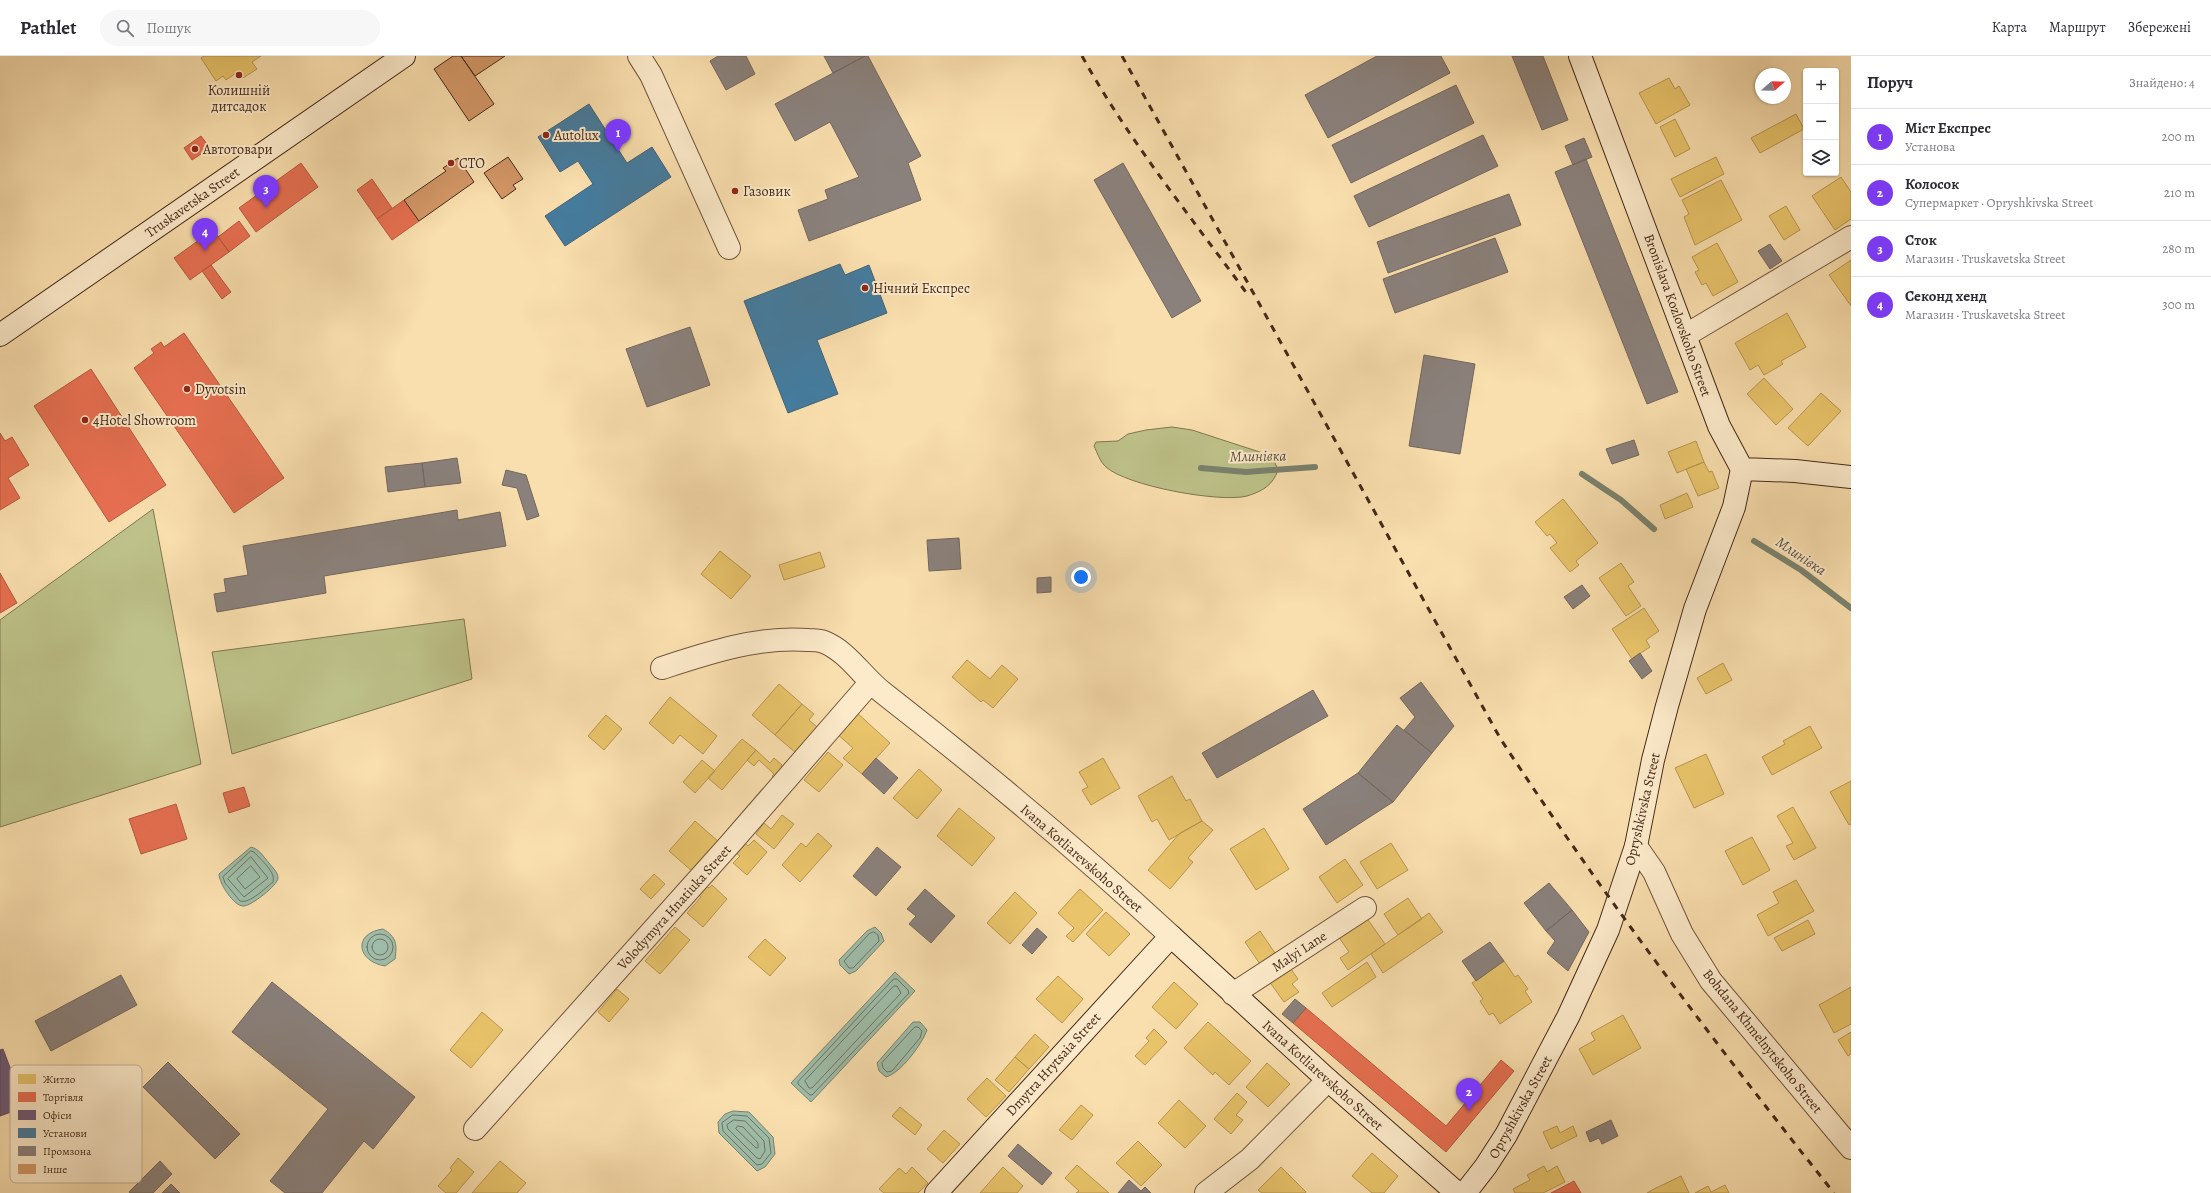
<!DOCTYPE html>
<html lang="uk">
<head>
<meta charset="utf-8">
<style>
	:root { --surface:#fff; --page:#f7f7f7; --text:#2b2b33; --muted:#7c7c81; --line:#e1e1e2; --accent:#7c3aed }
	body { margin:0; font-family:Alegreya,serif; background:var(--page); color:var(--text) }
	.controls { position:absolute; right:12px; top:12px; display:grid; overflow:hidden; border-radius:4px; box-shadow:0 1px 3px #0004 }
	.controls button { width:36px; height:36px; display:grid; place-items:center; padding:0; border:0; border-bottom:1px solid var(--line); background:var(--surface); color:var(--text); font:20px sans-serif }
	.compass { position:absolute; left:1755px; top:12px; width:36px; height:36px; border-radius:50%; background:var(--surface); box-shadow:0 1px 3px #0004; rotate:70deg }
	.you { position:absolute; left:1081px; top:521px; width:14px; height:14px; margin:-10px; border:3px solid #fff; border-radius:50%; background:#1a73e8; box-shadow:0 0 0 6px #1a73e833 }
	.badge { display:grid; place-items:center; width:26px; height:26px; border-radius:50%; background:var(--accent); color:#fff; font-size:13px; font-weight:700 }
	.pin { position:absolute; translate:-50% -33px; filter:drop-shadow(0 1px 2px #0008) }
	.pin::after { content:''; position:absolute; top:21px; width:14px; height:12px; background:inherit; clip-path:polygon(0 0,100% 0,50% 100%) }
	.list { margin:0; padding:0; list-style:none }
	h2 { display:flex; justify-content:space-between; align-items:center; height:52px; margin:0; padding:0 16px; font-size:17px }
	h2 small { font-size:13px; font-weight:400; color:var(--muted) }
	.list li { display:grid; grid-template-columns:26px 1fr auto; gap:12px; align-items:center; box-sizing:border-box; height:56px; padding:0 16px; border-top:1px solid var(--line) }
	.list b { display:block; font-size:15px; white-space:nowrap }
	.list p { margin:0; font-size:13px; white-space:nowrap; color:var(--muted) }
	.list em { font-size:13px; font-style:normal; color:var(--muted) }
	.icon { flex:none; width:22px; height:22px; fill:none; stroke:currentColor; stroke-width:2; stroke-linecap:round; stroke-linejoin:round }
	.map { position:relative; flex:none; width:1851px; height:1137px; overflow:hidden }
	header { display:flex; align-items:center; gap:24px; box-sizing:border-box; height:56px; padding:0 20px; background:var(--surface); border-bottom:1px solid var(--line) }
	header strong { font-size:19px }
	nav { display:flex; gap:22px; margin-inline-start:auto; font-size:14px }
	.search { width:280px; height:36px; background:var(--page); display:flex; align-items:center; gap:10px; box-sizing:border-box; padding:0 14px; border-radius:22px; color:var(--muted); font-size:15px }
	main { display:flex }
	aside { flex:1; background:var(--surface) }
	.map>svg:first-child { display:block }
	.green { fill:#bec28a; stroke:#817652 }
	.water { fill:#9ebda9; stroke:#7a826f }
	.homes { fill:#e9c46a; stroke:#b89652 }
	.shops { fill:#e76f51; stroke:#b65a40 }
	.offices { fill:#6d597a; stroke:#614b5d }
	.public { fill:#457b9d; stroke:#456275 }
	.industry { fill:#8a817c; stroke:#75675e }
	.lines { fill:none; stroke-linecap:round; stroke-linejoin:round }
	.shore { stroke:#717361; stroke-width:1 }
	.stream { stroke:#7a826f; stroke-width:6 }
	.building { fill:#d59868; stroke:#442919 }
	.street-casing { stroke:#72563e; stroke-width:24 }
	.secondary-casing { stroke:#442919; stroke-width:24 }
	.street { stroke:#fceaca; stroke-width:22 }
	.secondary { stroke:#fceaca; stroke-width:22 }
	.rail { stroke:#442919; stroke-width:3; stroke-dasharray:7 7; stroke-linecap:butt }
	.poi-dot { fill:#8f2418; stroke:#fceaca; stroke-width:1.5 }
	.labels { text-anchor:middle; stroke-width:4; stroke-linejoin:round; paint-order:stroke }
	.poi-label { font-size:14px; fill:#442919; stroke:#fceaca; text-anchor:start }
	.street-label { font-size:14px; fill:#442919; stroke:#fceaca }
	.water-label { font-size:15px; font-style:italic; fill:#5a4e3d; stroke:#fceaca }
	.key { fill:#fceaca; stroke:#c5b095; stroke-width:1 }
	.key-label { font-size:11px; fill:#442919 }
</style>
</head>
<body>
<header>
<strong>Pathlet</strong>
<div class="search"><svg class="icon" aria-label="search" viewBox="0 0 24 24"><circle cx="10" cy="10" r="6"/><path d="M15 15l6 6"/></svg>Пошук</div>
<nav><a>Карта</a><a>Маршрут</a><a>Збережені</a></nav>
</header>
<main>
<div class="map">
<svg width="1851" height="1137" viewBox="0 0 1851 1137">
	<rect width="100%" height="100%" fill="#fadfae"/>
	<filter id="stains"><feTurbulence type="fractalNoise" baseFrequency=".005" numOctaves="4"/><feColorMatrix values="0 0 0 0 .2 0 0 0 0 .09 0 0 0 0 .02 0 0 0 .5 -.17"/></filter>
	<radialGradient id="worn" r=".72"><stop offset=".6" stop-color="#630" stop-opacity="0"/><stop offset="1" stop-color="#630" stop-opacity=".3"/></radialGradient>
	<path class="green" d="M1172,371L1192,374L1272,400L1278,414C1273,429 1263,435 1247,440C1220,447 1127,430 1106,411C1100,406 1097,396 1094,390L1096,386L1118,385L1128,378L1146,374Z
		M153,453L201,708L0,771V564Z
		M464,563L472,623L232,698L212,596Z"/>
	<path class="water" d="M251,791C259,793 263,800 269,807C272,811 278,816 278,822C278,829 251,850 244,850C234,851 219,827 219,818Z
		M875,871L881,877L884,885L856,915L849,918L840,909L839,904L867,875Z
		M383,873C397,881 397,889 395,903L385,910C356,905 353,877 383,873Z
		M895,916L915,935L811,1046L791,1027Z
		M913,966H920L927,974C922,988 901,1017 886,1021L879,1015L877,1007Z
		M733,1055L749,1056L773,1081L775,1098L765,1111L757,1115L719,1077L718,1066L725,1058Z"/>
	<path class="homes" d="M204,0H261L252,6L257,13L243,22L239,15L226,24L223,20L216,25L201,2Z
		M1669,22L1675,33L1679,30L1690,49L1656,68L1639,37Z
		M1796,58L1804,73L1760,97L1751,82Z
		M1675,63L1690,93L1675,101L1660,71Z
		M1716,101L1724,118L1680,141L1671,123Z
		M1841,121L1851,136V163L1835,174L1812,140Z
		M1721,124L1742,164L1695,189L1684,161L1689,158L1682,144Z
		M1786,150L1800,174L1784,184L1769,160Z
		M1717,187L1738,226L1713,240L1706,227L1702,229L1695,216L1699,214L1692,201Z
		M1851,204V250L1829,219Z
		M1787,257L1806,291L1781,305L1783,308L1764,319L1758,309L1750,314L1735,287Z
		M1764,322L1793,353L1776,369L1747,338Z
		M1821,337L1841,355L1808,390L1788,372Z
		M1696,385L1704,406L1677,417L1668,396Z
		M1704,406L1709,416L1712,415L1719,432L1698,440L1686,413Z
		M1687,437L1693,451L1665,463L1660,449Z
		M1563,443L1598,487L1576,505L1579,509L1570,516L1550,492L1557,487L1550,478L1547,480L1535,466Z
		M720,495L751,520L731,543L701,518Z
		M820,496L825,511L784,524L779,509Z
		M1621,507L1634,526L1628,530L1641,550L1626,560L1599,522Z
		M1644,552L1659,575L1646,584L1650,591L1632,603L1612,573Z
		M967,604L990,623L1002,609L1018,623L993,652L983,644L981,646L952,621Z
		M1723,607L1732,624L1706,638L1697,622Z
		M779,628L802,648L775,679L752,659Z
		M670,641L717,680L703,698L680,679L673,688L649,667Z
		M802,648L814,658L809,664L818,672L796,697L775,679Z
		M855,655L890,687L862,718L843,702L853,692L836,677Z
		M606,659L622,673L604,694L588,680Z
		M1810,670L1822,692L1772,719L1762,701L1785,688L1783,685Z
		M742,683L756,694L722,734L708,722Z
		M756,694L770,707L774,702L782,709L781,711L787,716L778,726L772,720L774,718L759,704L754,710L747,704Z
		M828,696L843,709L819,736L804,724Z
		M1706,698L1724,738L1694,752L1675,712Z
		M1103,702L1120,732L1091,749L1082,734L1088,731L1079,716Z
		M702,704L715,715L695,737L683,726Z
		M919,713L942,734L917,763L893,742Z
		M1172,720L1186,745L1190,743L1202,765L1169,784L1157,763L1152,766L1138,740Z
		M1851,725V768L1849,769L1830,736Z
		M1793,751L1816,792L1794,804L1786,790L1793,787L1777,760Z
		M959,752L995,782L972,810L937,780Z
		M782,759L794,768L774,793L756,778L764,767L771,773Z
		M695,765L719,786L693,816L669,795Z
		M1202,765L1213,774L1188,802L1193,806L1170,833L1148,814L1180,777Z
		M1264,772L1289,813L1256,834L1230,793Z
		M818,777L832,790L800,826L782,809L801,787L806,791Z
		M1752,781L1770,814L1743,829L1725,795Z
		M754,784L767,796L747,819L733,807L740,800L735,796L744,786L748,790Z
		M1391,787L1408,814L1377,833L1360,806Z
		M1345,803L1363,829L1337,847L1319,821Z
		M654,818L665,828L651,843L640,833Z
		M1796,824L1814,855L1768,880L1757,859L1779,847L1773,836Z
		M706,829L709,832L712,829L727,843L703,871L687,857L701,841L698,838Z
		M1080,833L1103,854L1073,886L1066,880L1074,872L1058,857Z
		M1015,836L1037,857L1010,888L987,867Z
		M1408,842L1422,863L1398,879L1384,858Z
		M1106,856L1130,878L1109,900L1086,878Z
		M1429,857L1443,876L1383,917L1371,898Z
		M1364,858L1385,888L1348,914L1340,902L1349,896L1336,877Z
		M1808,864L1815,878L1782,895L1774,882Z
		M675,871L690,884L660,918L645,905Z
		M1260,875L1277,900L1262,911L1245,886Z
		M765,883L786,902L770,920L748,901Z
		M1504,905L1515,921L1518,919L1528,933L1525,935L1532,946L1500,968L1493,957L1489,959L1480,945L1483,943L1472,927Z
		M1286,906L1298,923L1292,928L1299,936L1284,946L1266,921Z
		M1367,906L1376,921L1332,951L1322,937Z
		M1058,920L1083,943L1062,967L1036,943Z
		M1174,926L1198,948L1176,973L1152,951Z
		M1851,931V968L1834,977L1819,949Z
		M617,933L629,943L609,966L598,956Z
		M482,956L503,974L471,1012L450,994Z
		M1623,959L1641,992L1593,1019L1579,993L1595,984L1591,977Z
		M1208,966L1251,1005L1229,1029L1215,1016L1213,1019L1184,992Z
		M1154,973L1167,986L1145,1009L1135,1000L1149,985L1146,982Z
		M1851,976V998L1848,1000L1838,984Z
		M1035,978L1049,991L1029,1013L1015,1001Z
		M1015,1001L1029,1013L1009,1036L995,1024Z
		M1267,1007L1290,1028L1268,1051L1246,1031Z
		M987,1022L1006,1040L986,1061L967,1043Z
		M1237,1037L1247,1046L1236,1059L1243,1064L1231,1078L1214,1063Z
		M1179,1044L1206,1070L1185,1092L1158,1067Z
		M1081,1049L1093,1059L1072,1084L1059,1074Z
		M900,1051L922,1069L915,1079L892,1060Z
		M1557,1070L1560,1077L1573,1070L1577,1080L1551,1093L1543,1076Z
		M944,1074L960,1088L943,1107L927,1093Z
		M1138,1085L1162,1109L1141,1130L1116,1107Z
		M1372,1097L1398,1120L1384,1137H1372L1352,1120Z
		M458,1102L474,1116L456,1137H446L438,1130L452,1114L450,1112Z
		M500,1105L526,1127L517,1137H472Z
		M1077,1109L1109,1137H1076L1079,1135L1065,1122Z
		M1544,1110L1547,1116L1557,1110L1565,1126L1543,1137H1515L1513,1133L1530,1124L1527,1119Z
		M912,1111L928,1127L918,1137H884L879,1133L899,1112L906,1118Z
		M1003,1111L1023,1130L1017,1137H980Z
		M1281,1111L1306,1136L1305,1137H1262L1258,1134Z
		M1681,1120L1689,1137H1647L1654,1133Z
		M1725,1129L1729,1137H1695L1708,1130L1711,1136Z"/>
	<path class="shops" d="M201,80L210,92L192,104L184,92Z
		M301,107L318,131L256,176L239,152Z
		M372,123L392,152L377,163L357,134Z
		M404,144L419,165L392,184L377,163Z
		M239,165L250,180L229,196L218,181Z
		M213,174L229,196L190,224L174,202Z
		M211,209L231,236L222,243L202,215Z
		M184,277L284,422L234,457L134,312L154,297L151,293L161,286L164,291Z
		M91,313L166,429L109,466L34,350Z
		M0,377L5,385L12,381L29,409L8,422L20,442L0,454Z
		M0,517L17,547L0,557Z
		M244,731L250,750L229,757L223,737Z
		M176,748L187,783L141,798L129,763Z
		M1306,952L1446,1070L1501,1004L1514,1015L1446,1096L1293,967Z
		M1574,1125L1581,1137H1551Z"/>
	<path class="offices" d="M3,993L25,1051L0,1060V994Z"/>
	<path class="public" d="M589,48L627,107L652,91L671,121L565,190L545,160L593,128L578,105L560,116L538,81Z
		M840,208L845,219L869,209L887,257L817,284L838,338L788,357L744,245Z"/>
	<path class="industry" d="M718,0H746L755,18L726,34L710,5Z
		M824,0H865L833,17Z
		M865,0H868L921,100L908,107L921,144L809,185L798,154L828,143L825,134L859,121L830,66L795,85L775,48Z
		M1377,0H1441L1450,17L1328,82L1305,39Z
		M1512,0H1543L1568,64L1542,74Z
		M1456,29L1474,67L1351,127L1332,89Z
		M1483,79L1498,110L1369,171L1354,140Z
		M1584,82L1592,101L1573,109L1565,90Z
		M1586,103L1678,336L1647,348L1555,116Z
		M1123,107L1201,245L1172,262L1094,124Z
		M1509,138L1521,169L1388,217L1377,186Z
		M1495,182L1508,216L1395,257L1383,223Z
		M1770,188L1782,205L1770,213L1758,195Z
		M690,271L710,329L647,351L626,293Z
		M1424,299L1475,308L1460,398L1409,390Z
		M1634,384L1639,399L1612,408L1606,393Z
		M457,402L461,427L425,431L422,407Z
		M422,407L425,431L388,436L385,411Z
		M506,414L526,419L539,460L527,464L517,432L502,429Z
		M457,454L458,464L500,456L506,490L324,520L326,537L217,556L214,538L226,536L224,523L248,519L243,490Z
		M959,482L961,513L929,515L927,484Z
		M1051,521V536L1037,537V522Z
		M1582,529L1590,540L1573,553L1564,541Z
		M1640,597L1652,615L1642,623L1629,605Z
		M1421,626L1454,670L1432,697L1404,674L1415,661L1400,642Z
		M1313,634L1328,660L1217,722L1202,697Z
		M1397,669L1432,697L1393,746L1358,717Z
		M876,702L898,722L884,738L862,718Z
		M1358,717L1393,746L1326,789L1303,753Z
		M877,791L901,811L876,840L853,820Z
		M1549,827L1572,854L1546,875L1524,847Z
		M925,833L955,860L931,887L909,868L916,860L907,853Z
		M1572,854L1589,876L1568,915L1547,897L1555,885L1546,875Z
		M1037,872L1047,881L1032,898L1022,889Z
		M1490,886L1504,905L1476,925L1462,905Z
		M121,919L137,949L51,995L35,965Z
		M272,926L415,1041L373,1093L364,1085L322,1137H285L270,1125L328,1053L232,976Z
		M1295,943L1306,952L1293,967L1282,958Z
		M168,1006L240,1078L215,1103L143,1031Z
		M1611,1064L1618,1080L1602,1088L1599,1082L1590,1086L1586,1076Z
		M1018,1088L1052,1117L1042,1129L1008,1100Z
		M160,1105L172,1118L153,1137H130L129,1136Z
		M1129,1124L1141,1135L1145,1131L1151,1137H1118Z
		M171,1128L180,1137H162Z"/>
	<g class="lines">
		<path class="shore" d="M251,795L254,796C261,804 276,816 273,826C265,832 250,848 240,845L225,827L223,821Z
			M251,801L268,822L244,841L228,823Z
			M251,810L260,821L245,833L237,823Z
			M874,876L878,879L879,885L853,912H849L844,905L869,878Z
			M367 891a13 13 0 1 1 26 0a13 13 0 1 1-26 0Z
			M372 891a8 8 0 1 1 16 0a8 8 0 1 1-16 0Z
			M894,923H897L908,934L909,937L812,1039H810L798,1028V1026Z
			M894,930H897L901,937L812,1032H809L805,1025Z
			M915,971H918L922,975L920,982L892,1015L887,1016L883,1012L882,1007Z
			M733,1059L747,1060L769,1082L771,1097L762,1108L757,1109L723,1075L722,1067Z
			M734,1064L745,1065L764,1085L765,1095L760,1103L757,1102L728,1073L727,1069Z
			M738,1070L743,1071L758,1087V1092H756L736,1073Z"/>
		<path class="stream" d="M1201,412L1246,416L1315,411
			M1582,418L1621,444L1654,473
			M1754,485L1801,514L1851,552"/>
	</g>
	<path class="building" d="M453,0H461L494,48L469,65L434,13Z
		M461,0H505L475,20Z
		M508,101L523,123L513,129L516,133L502,143L484,117Z
		M458,102L474,126L419,165L404,144L446,115L443,112Z"/>
	<g class="lines">
		<defs>
			<path id="street" d="M639,0L651,19L729,192
				M1686,279L1851,181
				M662,612C708,597 759,580 808,584C813,584 819,584 824,586C847,595 863,621 882,636C982,714 1078,794 1171,880
				M1636,790L1654,816L1682,878L1711,925L1851,1092
				M1233,938L1365,852
				M475,1073L730,788L870,627
				M1206,1137L1250,1103L1328,1024"/>
			<path id="secondary" d="M1580,0L1719,370L1742,413
				M0,279L404,0
				M1742,413L1795,415L1851,421
				M936,1137L1171,880L1328,1024L1457,1137
				M1465,1137L1486,1110L1506,1079L1568,961L1608,874L1636,790L1653,704L1667,650L1695,553L1734,451L1742,413"/>
		</defs>
		<use href="#street" class="street-casing"/>
		<use href="#secondary" class="secondary-casing"/>
		<use href="#street" class="street"/>
		<use href="#secondary" class="secondary"/>
		<path class="rail" d="M1082,0C1129,85 1191,161 1248,239
			M1122,0L1500,682C1603,840 1717,990 1834,1137"/>
	</g>
	<g class="poi-dot">
		<circle cx="239" cy="19" r="4"/>
		<circle cx="546" cy="79" r="4"/>
		<circle cx="195" cy="93" r="4"/>
		<circle cx="451" cy="107" r="4"/>
		<circle cx="735" cy="135" r="4"/>
		<circle cx="865" cy="232" r="4"/>
		<circle cx="187" cy="333" r="4"/>
		<circle cx="85" cy="364" r="4"/>
	</g>
	<g class="labels">
		<g class="poi-label">
			<text x="239" y="39" text-anchor="middle">Колишній<tspan x="239" dy="16">дитсадок</tspan></text>
			<text x="554" y="84">Autolux</text>
			<text x="203" y="98">Автотовари</text>
			<text x="459" y="112">СТО</text>
			<text x="743" y="140">Газовик</text>
			<text x="873" y="237">Нічний Експрес</text>
			<text x="195" y="338">Dyvotsin</text>
			<text x="93" y="369">4Hotel Showroom</text>
		</g>
		<g class="street-label">
			<text transform="translate(192 146) rotate(-35)" y="5">Truskavetska Street</text>
			<text transform="translate(1678 259) rotate(70)" y="5">Bronislava Kozlovskoho Street</text>
			<text transform="translate(1642 753) rotate(-77)" y="5">Opryshkivska Street</text>
			<text transform="translate(1082 802) rotate(41)" y="5">Ivana Kotliarevskoho Street</text>
			<text transform="translate(674 851) rotate(-48)" y="5">Volodymyra Hnatiuka Street</text>
			<text transform="translate(1299 895) rotate(-33)" y="5">Malyi Lane</text>
			<text transform="translate(1763 985) rotate(51)" y="5">Bohdana Khmelnytskoho Street</text>
			<text transform="translate(1053 1008) rotate(-48)" y="5">Dmytra Hrytsaia Street</text>
			<text transform="translate(1323 1019) rotate(42)" y="5">Ivana Kotliarevskoho Street</text>
			<text transform="translate(1520 1051) rotate(-61)" y="5">Opryshkivska Street</text>
		</g>
		<g class="water-label">
			<text transform="translate(1258 400) rotate(-1)" y="5">Млинівка</text>
			<text transform="translate(1801 500) rotate(34)" y="5">Млинівка</text>
		</g>
	</g>
	<rect x="10" y="1009" width="132" height="118" rx="6" class="key"/>
	<rect x="18" y="1018" width="18" height="10" fill="#e9c46a"/>
	<rect x="18" y="1036" width="18" height="10" fill="#e76f51"/>
	<rect x="18" y="1054" width="18" height="10" fill="#6d597a"/>
	<rect x="18" y="1072" width="18" height="10" fill="#457b9d"/>
	<rect x="18" y="1090" width="18" height="10" fill="#8a817c"/>
	<rect x="18" y="1108" width="18" height="10" fill="#d59868"/>
	<g class="key-label">
		<text x="43" y="1027">Житло</text>
		<text x="43" y="1045">Торгівля</text>
		<text x="43" y="1063">Офіси</text>
		<text x="43" y="1081">Установи</text>
		<text x="43" y="1099">Промзона</text>
		<text x="43" y="1117">Інше</text>
	</g>
	<rect width="100%" height="100%" filter="url(#stains)"/>
	<rect width="100%" height="100%" fill="url(#worn)"/>
</svg>
<div class="controls">
<button>+</button>
<button>−</button>
<button><svg class="icon" aria-label="layers" viewBox="0 0 24 24"><path d="M12 4l9 5-9 5-9-5zM3 14l9 5 9-5"/></svg></button>
</div>
<svg class="compass" viewBox="-18 -18 36 36"><path d="M0-13l5 13h-10z" fill="#e53935"/><path d="M0 13l5-13h-10z" fill="#7c7c81"/></svg>
<div class="you"></div>
<div class="pin badge" style="left:618px;top:96px">1</div>
<div class="pin badge" style="left:1469px;top:1055px">2</div>
<div class="pin badge" style="left:266px;top:152px">3</div>
<div class="pin badge" style="left:205px;top:195px">4</div>
</div>
<aside>
<h2>Поруч<small>Знайдено: 4</small></h2>
<ul class="list">
<li><span class="badge">1</span><div><b>Міст Експрес</b><p>Установа</p></div><em>200 m</em></li>
<li><span class="badge">2</span><div><b>Колосок</b><p>Супермаркет · Opryshkivska Street</p></div><em>210 m</em></li>
<li><span class="badge">3</span><div><b>Сток</b><p>Магазин · Truskavetska Street</p></div><em>280 m</em></li>
<li><span class="badge">4</span><div><b>Секонд хенд</b><p>Магазин · Truskavetska Street</p></div><em>300 m</em></li>
</ul>
</aside>
</main>
</body>
</html>
